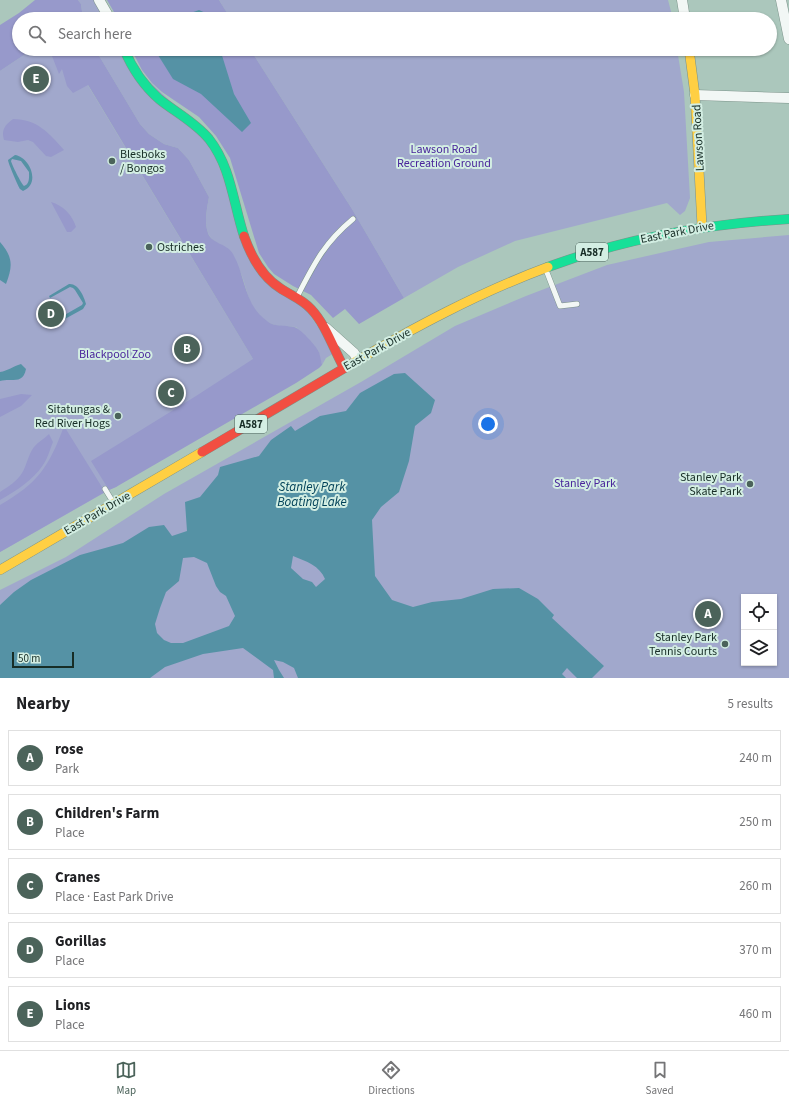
<!DOCTYPE html>
<html lang="en">
<head>
<meta charset="utf-8">
<style>
	:root { --surface:#fff; --page:#f2f2f2; --text:#202124; --muted:#757577; --line:#e0e0e0; --accent:#4b635a }
	body { margin:0; font-family:"Source Sans 3",sans-serif; background:var(--page); color:var(--text) }
	.controls { position:absolute; right:12px; bottom:12px; display:grid; overflow:hidden; border-radius:0px; box-shadow:0 1px 3px #0004 }
	.controls button { width:36px; height:36px; display:grid; place-items:center; padding:0; border:0; border-bottom:1px solid var(--line); background:var(--surface); color:var(--text); font:20px sans-serif }
	.scale { position:absolute; left:12px; bottom:10px; width:62px; box-sizing:border-box; padding-left:4px; border:2px solid #172d26; border-top:0; font-size:11px; line-height:14px; white-space:nowrap; color:#172d26; -webkit-text-stroke:3px #d3eee3; paint-order:stroke }
	.you { position:absolute; left:488px; top:424px; width:14px; height:14px; margin:-10px; border:3px solid #fff; border-radius:50%; background:#1a73e8; box-shadow:0 0 0 6px #1a73e833 }
	.badge { display:grid; place-items:center; width:26px; height:26px; border-radius:50%; background:var(--accent); color:#fff; font-size:13px; font-weight:700 }
	.pin { position:absolute; translate:-50% -50%; border:2px solid #fff; box-shadow:0 1px 4px #0006 }
	.list { margin:0; padding:0; list-style:none }
	h2 { display:flex; justify-content:space-between; align-items:center; height:52px; margin:0; padding:0 16px; font-size:17px }
	h2 small { font-size:13px; font-weight:400; color:var(--muted) }
	.list li { display:grid; grid-template-columns:26px 1fr auto; gap:12px; align-items:center; box-sizing:border-box; height:56px; margin:0 8px 8px; padding:0 8px; border:1px solid var(--line); border-radius:0px }
	.list b { display:block; font-size:15px; white-space:nowrap }
	.list p { margin:0; font-size:13px; white-space:nowrap; color:var(--muted) }
	.list em { font-size:13px; font-style:normal; color:var(--muted) }
	.icon { flex:none; width:22px; height:22px; fill:none; stroke:currentColor; stroke-width:2; stroke-linecap:round; stroke-linejoin:round }
	.map { position:relative; flex:none; width:789px; height:678px; overflow:hidden }
	.search { position:absolute; background:var(--surface); box-shadow:0 1px 3px #0004; left:12px; right:12px; top:12px; height:44px; display:flex; align-items:center; gap:10px; box-sizing:border-box; padding:0 14px; border-radius:22px; color:var(--muted); font-size:15px }
	.sheet { height:372px; background:var(--surface) }
	nav { display:flex; justify-content:space-around; align-items:center; box-sizing:border-box; height:56px; border-top:1px solid var(--line); background:var(--surface); font-size:11px; color:var(--muted) }
	nav a { display:grid; justify-items:center; gap:2px }
	nav .on { color:var(--accent) }
	.map>svg:first-child { display:block }
	.green { fill:#a1a8cc; fill-rule:evenodd }
	.forest { fill:#9799cb }
	.water { fill:#5592a5; fill-rule:evenodd }
	.lines { fill:none; stroke-linecap:round; stroke-linejoin:round }
	.lane-casing { stroke:#7b9289; stroke-width:6 }
	.street-casing { stroke:#7b9289; stroke-width:11 }
	.fast-casing { stroke:#7b9289; stroke-width:10 }
	.slow-casing { stroke:#7b9289; stroke-width:10 }
	.jam-casing { stroke:#7b9289; stroke-width:10 }
	.lane { stroke:#f2f7f5; stroke-width:5 }
	.street { stroke:#f2f7f5; stroke-width:10 }
	.fast { stroke:#16e098; stroke-width:9 }
	.slow { stroke:#ffcf43; stroke-width:9 }
	.jam { stroke:#f24e42; stroke-width:9 }
	.poi-dot { fill:#4b635a; stroke:#d3eee3; stroke-width:1.5 }
	.labels { text-anchor:middle; stroke-width:4; stroke-linejoin:round; paint-order:stroke }
	.shield { fill:#d3eee3; stroke:#4f675f; stroke-width:1 }
	.shield-label { font-size:11px; font-weight:bold; fill:#172d26 }
	.street-label { font-size:12px; fill:#172d26; stroke:#d3eee3 }
	.park-label { font-size:12px; fill:#49259b; stroke:#d3eee3 }
	.poi-label { font-size:12px; fill:#172d26; stroke:#d3eee3; text-anchor:end }
	.water-label { font-size:13px; font-style:italic; fill:#004158; stroke:#d3eee3 }
</style>
</head>
<body>
<div class="map">
<svg width="789" height="678" viewBox="0 0 789 678">
	<rect width="100%" height="100%" fill="#abc7bc"/>
	<path class="green" d="M78,0H99L110,19H83L81,4Z
		M219,0H668L673,19H231Z
		M39,49H66L253,359L261,362L116,487L109,490L0,552V71L30,51Z
		M95,49H124L131,64L207,136L258,267L297,297L336,352L326,358L322,365L318,350L296,327C287,326 274,327 266,321C248,306 249,296 242,276C239,267 232,259 228,252C223,244 212,243 208,233C204,221 207,209 209,197L189,160L178,148L164,144L149,134L140,124Z
		M250,49H677L684,92L690,198L685,211L680,215L667,203L515,241L458,267L404,298L352,209Z
		M789,235V678H0V590L66,557L164,494L361,382L455,326L526,296L607,265L709,242ZM744,597H774V663H744Z"/>
	<path class="forest" d="M35,0H78L81,4L83,19H19V49H39L30,51L0,71V25L19,13Z
		M107,0H219L231,19H118Z
		M46,49H95L140,124L149,134L164,144L178,148L189,160L209,197C207,209 204,221 208,233C212,244 228,244 233,254C246,277 244,305 267,321C274,327 285,325 294,327C300,328 314,344 318,350C320,354 321,360 322,365L319,368L296,383L116,487L109,490L91,461L196,396L253,359L88,85L73,93L67,86L62,69L59,74L52,56Z
		M131,49H250L352,209L404,298L359,324L345,309L333,318L311,295L293,286L274,274L268,267L259,253L230,158L216,136L199,117L162,92L152,83L142,70Z
		M13,119C37,119 49,133 64,150L51,157L46,156L33,142L28,140L18,142L4,140C1,130 5,125 13,119Z
		M51,202C63,205 73,216 76,227L71,232H67Z
		M21,394L32,395L21,406L0,417V399Z
		M64,426L105,492L0,552V505C38,483 49,467 64,426Z
		M49,434L53,442C50,449 48,458 43,465C33,480 16,491 0,500V492C8,487 17,481 22,473C27,465 28,455 34,447C38,442 44,439 49,434Z"/>
	<path class="water" d="M199,10L210,15L211,19H174Z
		M158,49H220L234,94L251,123L242,132L201,94L173,79L158,55Z
		M15,155C30,157 41,184 23,191C22,190 21,190 20,189C19,188 8,163 8,160ZM12,159L21,161L29,172C29,177 30,184 24,186C21,183 12,165 11,161Z
		M0,242C13,257 13,266 6,284L0,280Z
		M69,284C78,283 84,296 86,304L83,309L63,320L61,317L82,305L83,303L75,290L73,288L70,287L50,298L49,296Z
		M21,364L26,369C23,385 11,378 0,381V372C8,371 13,366 21,364Z
		M405,373L435,400L431,413L415,426L409,461L399,492L381,507L372,520L375,576L392,600L413,607L432,602L461,599L493,589L519,588L538,599L554,615L552,618L604,666L592,678H577L567,668L562,674L566,678H298L294,668L283,662L274,660L279,670L284,678H274L273,670L243,648L203,654L165,667L150,678H0V605L14,592L31,580L80,555L123,543L149,527L164,525L172,536L187,531L185,502L200,497L218,475L220,467L259,456L271,440L291,426L295,431L320,416L346,411L360,393L394,374ZM293,556C306,561 320,566 325,579L316,587L312,582L303,579L291,568ZM194,557L207,563L216,586L220,592L226,596L235,616L229,626L183,643H171L164,640L157,633L155,624L160,608L166,592L179,581L183,558Z"/>
	<g class="lines">
		<defs>
			<path id="lane" d="M546,270L560,306L577,304
				M297,297C314,264 324,243 353,219
				M105,489L113,502"/>
			<path id="street" d="M99,0L110,19
				M682,0L685,19
				M781,0L789,39
				M695,95L789,98
				M326,328L354,353L358,360"/>
			<path id="fast" d="M124,49C132,68 143,85 159,99C175,112 195,122 209,139C231,167 233,202 244,236
				M548,267C626,238 707,224 789,219"/>
			<path id="slow" d="M689,49L695,95L702,226
				M348,366C413,328 478,293 548,267
				M0,570L202,452"/>
			<path id="jam" d="M244,236C251,256 261,276 280,288C290,295 302,299 311,309C326,325 333,348 344,368
				M202,452L348,366"/>
		</defs>
		<use href="#lane" class="lane-casing"/>
		<use href="#street" class="street-casing"/>
		<use href="#fast" class="fast-casing"/>
		<use href="#slow" class="slow-casing"/>
		<use href="#jam" class="jam-casing"/>
		<use href="#lane" class="lane"/>
		<use href="#street" class="street"/>
		<use href="#fast" class="fast"/>
		<use href="#slow" class="slow"/>
		<use href="#jam" class="jam"/>
	</g>
	<g class="poi-dot">
		<circle cx="112" cy="161" r="4"/>
		<circle cx="149" cy="247" r="4"/>
		<circle cx="118" cy="416" r="4"/>
		<circle cx="750" cy="484" r="4"/>
		<circle cx="725" cy="644" r="4"/>
	</g>
	<g class="labels">
		<g class="shield">
			<rect x="576" y="243" width="32" height="18" rx="3"/>
			<rect x="235" y="415" width="32" height="18" rx="3"/>
		</g>
		<g class="shield-label">
			<text x="592" y="256">A587</text>
			<text x="251" y="428">A587</text>
		</g>
		<g class="street-label">
			<text transform="translate(698 138) rotate(-93)" y="4">Lawson Road</text>
			<text transform="translate(677 232) rotate(-11)" y="4">East Park Drive</text>
			<text transform="translate(377 349) rotate(-29)" y="4">East Park Drive</text>
			<text transform="translate(97 513) rotate(-30)" y="4">East Park Drive</text>
		</g>
		<g class="park-label">
			<text x="444" y="153">Lawson Road<tspan x="444" dy="14">Recreation Ground</tspan></text>
			<text x="115" y="358">Blackpool Zoo</text>
			<text x="585" y="487">Stanley Park</text>
		</g>
		<g class="poi-label">
			<text x="120" y="158" text-anchor="start">Blesboks<tspan x="120" dy="14">/ Bongos</tspan></text>
			<text x="157" y="251" text-anchor="start">Ostriches</text>
			<text x="110" y="413">Sitatungas &amp;<tspan x="110" dy="14">Red River Hogs</tspan></text>
			<text x="742" y="481">Stanley Park<tspan x="742" dy="14">Skate Park</tspan></text>
			<text x="717" y="641">Stanley Park<tspan x="717" dy="14">Tennis Courts</tspan></text>
		</g>
		<g class="water-label">
			<text x="312" y="491">Stanley Park<tspan x="312" dy="15">Boating Lake</tspan></text>
		</g>
	</g>
</svg>
<div class="controls">
<button><svg class="icon" aria-label="locate" viewBox="0 0 24 24"><circle cx="12" cy="12" r="6"/><path d="M12 2v4M12 18v4M2 12h4M18 12h4"/></svg></button>
<button><svg class="icon" aria-label="layers" viewBox="0 0 24 24"><path d="M12 4l9 5-9 5-9-5zM3 14l9 5 9-5"/></svg></button>
</div>
<div class="scale">50 m</div>
<div class="you"></div>
<div class="pin badge" style="left:708px;top:614px">A</div>
<div class="pin badge" style="left:187px;top:349px">B</div>
<div class="pin badge" style="left:171px;top:393px">C</div>
<div class="pin badge" style="left:51px;top:314px">D</div>
<div class="pin badge" style="left:36px;top:79px">E</div>
<div class="search"><svg class="icon" aria-label="search" viewBox="0 0 24 24"><circle cx="10" cy="10" r="6"/><path d="M15 15l6 6"/></svg>Search here</div>
</div>
<section class="sheet">
<h2>Nearby<small>5 results</small></h2>
<ul class="list">
<li><span class="badge">A</span><div><b>rose</b><p>Park</p></div><em>240 m</em></li>
<li><span class="badge">B</span><div><b>Children's Farm</b><p>Place</p></div><em>250 m</em></li>
<li><span class="badge">C</span><div><b>Cranes</b><p>Place · East Park Drive</p></div><em>260 m</em></li>
<li><span class="badge">D</span><div><b>Gorillas</b><p>Place</p></div><em>370 m</em></li>
<li><span class="badge">E</span><div><b>Lions</b><p>Place</p></div><em>460 m</em></li>
</ul>
</section>
<nav>
<a class="on"><svg class="icon" aria-label="map" viewBox="0 0 24 24"><path d="M3 6l6-2 6 2 6-2v14l-6 2-6-2-6 2zM9 4v14M15 6v14"/></svg>Map</a>
<a><svg class="icon" aria-label="directions" viewBox="0 0 24 24"><path d="M12 3l9 9-9 9-9-9zM9 14v-3h6M13 9l2 2-2 2"/></svg>Directions</a>
<a><svg class="icon" aria-label="saved" viewBox="0 0 24 24"><path d="M7 4h10v16l-5-4-5 4z"/></svg>Saved</a>
</nav>
</body>
</html>
